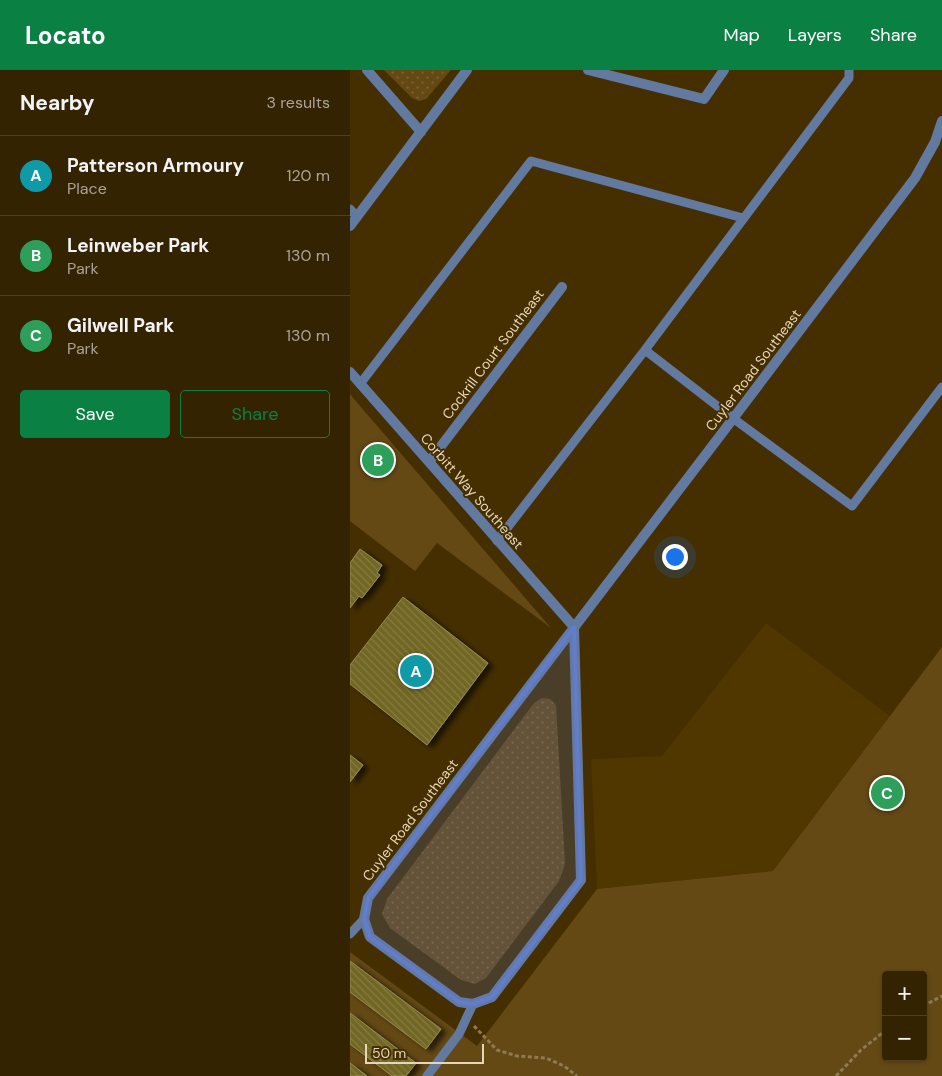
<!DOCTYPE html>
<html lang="en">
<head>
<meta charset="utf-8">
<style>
	:root { --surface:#342301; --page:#3f2f10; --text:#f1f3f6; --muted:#a9a499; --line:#4e4023; --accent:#0b8043 }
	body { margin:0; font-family:"DM Sans",sans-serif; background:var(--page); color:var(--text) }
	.controls { position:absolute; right:15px; bottom:15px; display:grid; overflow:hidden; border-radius:5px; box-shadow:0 1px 4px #0004 }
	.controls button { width:45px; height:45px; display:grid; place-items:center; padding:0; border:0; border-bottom:1px solid var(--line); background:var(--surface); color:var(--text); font:25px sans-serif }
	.scale { position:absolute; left:15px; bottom:12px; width:119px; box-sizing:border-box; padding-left:5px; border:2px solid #e6d5b9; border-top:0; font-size:14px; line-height:18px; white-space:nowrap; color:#e6d5b9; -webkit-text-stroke:4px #452f01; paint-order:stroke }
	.you { position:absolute; left:324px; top:486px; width:18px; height:18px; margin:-12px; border:4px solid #fff; border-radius:50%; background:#1a73e8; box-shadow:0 0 0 8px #1a73e833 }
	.badge { display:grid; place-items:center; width:32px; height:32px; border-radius:50%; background:var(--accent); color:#fff; font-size:16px; font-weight:700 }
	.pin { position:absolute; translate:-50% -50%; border:2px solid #fff; box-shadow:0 1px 5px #0006 }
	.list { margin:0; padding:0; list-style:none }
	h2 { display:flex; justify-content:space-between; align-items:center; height:65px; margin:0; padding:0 20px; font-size:21px }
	h2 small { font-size:16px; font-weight:400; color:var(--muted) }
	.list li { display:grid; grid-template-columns:32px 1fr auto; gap:15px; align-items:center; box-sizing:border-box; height:80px; padding:0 20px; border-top:1px solid var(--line) }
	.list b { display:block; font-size:19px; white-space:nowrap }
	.list p { margin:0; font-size:16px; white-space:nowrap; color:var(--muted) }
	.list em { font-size:16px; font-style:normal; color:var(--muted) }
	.actions { display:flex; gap:10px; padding:15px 20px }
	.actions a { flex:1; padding:11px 0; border:1px solid var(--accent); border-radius:5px; text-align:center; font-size:18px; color:var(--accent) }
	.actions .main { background:var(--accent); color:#fff }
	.map { position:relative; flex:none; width:592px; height:1006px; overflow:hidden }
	header { display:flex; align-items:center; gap:30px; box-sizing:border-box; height:70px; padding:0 25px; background:var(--accent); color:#fff }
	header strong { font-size:24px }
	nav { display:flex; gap:28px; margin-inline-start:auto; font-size:18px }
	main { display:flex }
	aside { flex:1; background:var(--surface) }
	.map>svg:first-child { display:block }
	.built { fill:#503700 }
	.grass { fill:url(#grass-dots) }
	.park { fill:#644915; fill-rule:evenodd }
	.building { fill:url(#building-back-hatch); stroke:#988d50; filter:url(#shadow) }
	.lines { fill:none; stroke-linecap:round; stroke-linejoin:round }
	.path { stroke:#8e7a54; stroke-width:3; stroke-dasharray:4 2.5; stroke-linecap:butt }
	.service { stroke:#627aa0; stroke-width:9 }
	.minor { stroke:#627aa0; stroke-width:10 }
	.marked { fill:#637dcd; fill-opacity:0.2; stroke:#637dcd; stroke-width:4; stroke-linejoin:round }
	.labels { text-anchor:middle; stroke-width:4; stroke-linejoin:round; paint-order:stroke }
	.street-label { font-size:14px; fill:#e6d5b9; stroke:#452f01 }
</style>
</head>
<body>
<header>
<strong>Locato</strong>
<nav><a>Map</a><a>Layers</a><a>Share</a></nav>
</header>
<main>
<aside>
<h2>Nearby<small>3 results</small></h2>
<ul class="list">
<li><span class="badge" style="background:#0f9aa8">A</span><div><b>Patterson Armoury</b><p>Place</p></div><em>120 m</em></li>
<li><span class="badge" style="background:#2e9e5b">B</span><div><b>Leinweber Park</b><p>Park</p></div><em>130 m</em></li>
<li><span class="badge" style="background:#2e9e5b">C</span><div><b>Gilwell Park</b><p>Park</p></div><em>130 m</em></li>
</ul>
<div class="actions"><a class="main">Save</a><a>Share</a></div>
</aside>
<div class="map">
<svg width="592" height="1006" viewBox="0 0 592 1006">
	<defs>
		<pattern id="grass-dots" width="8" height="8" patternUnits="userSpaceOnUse" patternTransform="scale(1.25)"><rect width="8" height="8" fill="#644915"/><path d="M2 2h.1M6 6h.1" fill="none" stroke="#7a6235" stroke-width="1.8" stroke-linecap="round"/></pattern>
		<pattern id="building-back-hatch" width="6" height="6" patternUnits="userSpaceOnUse" patternTransform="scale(1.25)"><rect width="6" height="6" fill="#716624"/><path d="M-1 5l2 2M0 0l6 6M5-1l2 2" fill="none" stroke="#857b42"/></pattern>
		<filter id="shadow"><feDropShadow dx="5.5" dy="3" stdDeviation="2.5" flood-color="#0009"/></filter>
	</defs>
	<rect width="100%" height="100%" fill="#452f01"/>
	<path class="built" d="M416,553L540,646L423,801L247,819L241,689L312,686Z"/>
	<path class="grass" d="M34,0H101L76,29L69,31L62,28Z
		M192,628L200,629L206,635L215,794L209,811L136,908L125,914L111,910L40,858L32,844L37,829L184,633Z"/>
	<path class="park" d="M0,324L4,329L201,558L87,473L65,501L0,451Z
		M592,577V1006H0V882L127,976L247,819L423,801ZM536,905H573V987H536Z"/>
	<path class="building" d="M10,479L32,495L27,503L30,505L12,528L9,526L0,538V493Z
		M53,527L138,593L77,675L0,614V595Z
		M0,685L13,695L0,712Z
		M0,891L91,959L76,979L0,922Z
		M0,943L66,993L56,1006H42L0,974Z
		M0,993L17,1006H0Z"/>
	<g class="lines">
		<path class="path" d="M573,936L592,926
			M124,956L147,980L167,986L196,988L214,996L227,1006
			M486,1006L511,980L536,960"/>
		<path class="service" d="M0,139L7,147
			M295,280L384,349L502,436L592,317
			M10,314L181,91L393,148
			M147,471L295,280L499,8V0
			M0,864L14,849
			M77,1006L109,964L123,934"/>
		<path class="minor" d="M17,0L71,62
			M238,0L354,29L374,0
			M0,156L117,0
			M0,302L224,557
			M79,392L212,217
			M224,557L231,810L142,927L123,934L109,932L20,867L14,849L18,828C200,588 384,349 565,108L585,72L592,51"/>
	</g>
	<path class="marked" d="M224,557L231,810L142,927L123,934L109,932L20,867L14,849L18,828Z"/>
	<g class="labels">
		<g class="street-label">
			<text transform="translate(143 284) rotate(-53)" y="5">Cockrill Court Southeast</text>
			<text transform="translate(403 300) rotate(-53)" y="5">Cuyler Road Southeast</text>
			<text transform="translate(122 421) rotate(49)" y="5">Corbitt Way Southeast</text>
			<text transform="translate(60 750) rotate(-53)" y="5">Cuyler Road Southeast</text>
		</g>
	</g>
</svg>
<div class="controls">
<button>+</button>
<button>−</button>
</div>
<div class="scale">50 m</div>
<div class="you"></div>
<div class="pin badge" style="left:66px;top:601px;background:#0f9aa8">A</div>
<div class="pin badge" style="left:28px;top:390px;background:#2e9e5b">B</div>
<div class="pin badge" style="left:537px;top:723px;background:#2e9e5b">C</div>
</div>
</main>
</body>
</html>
